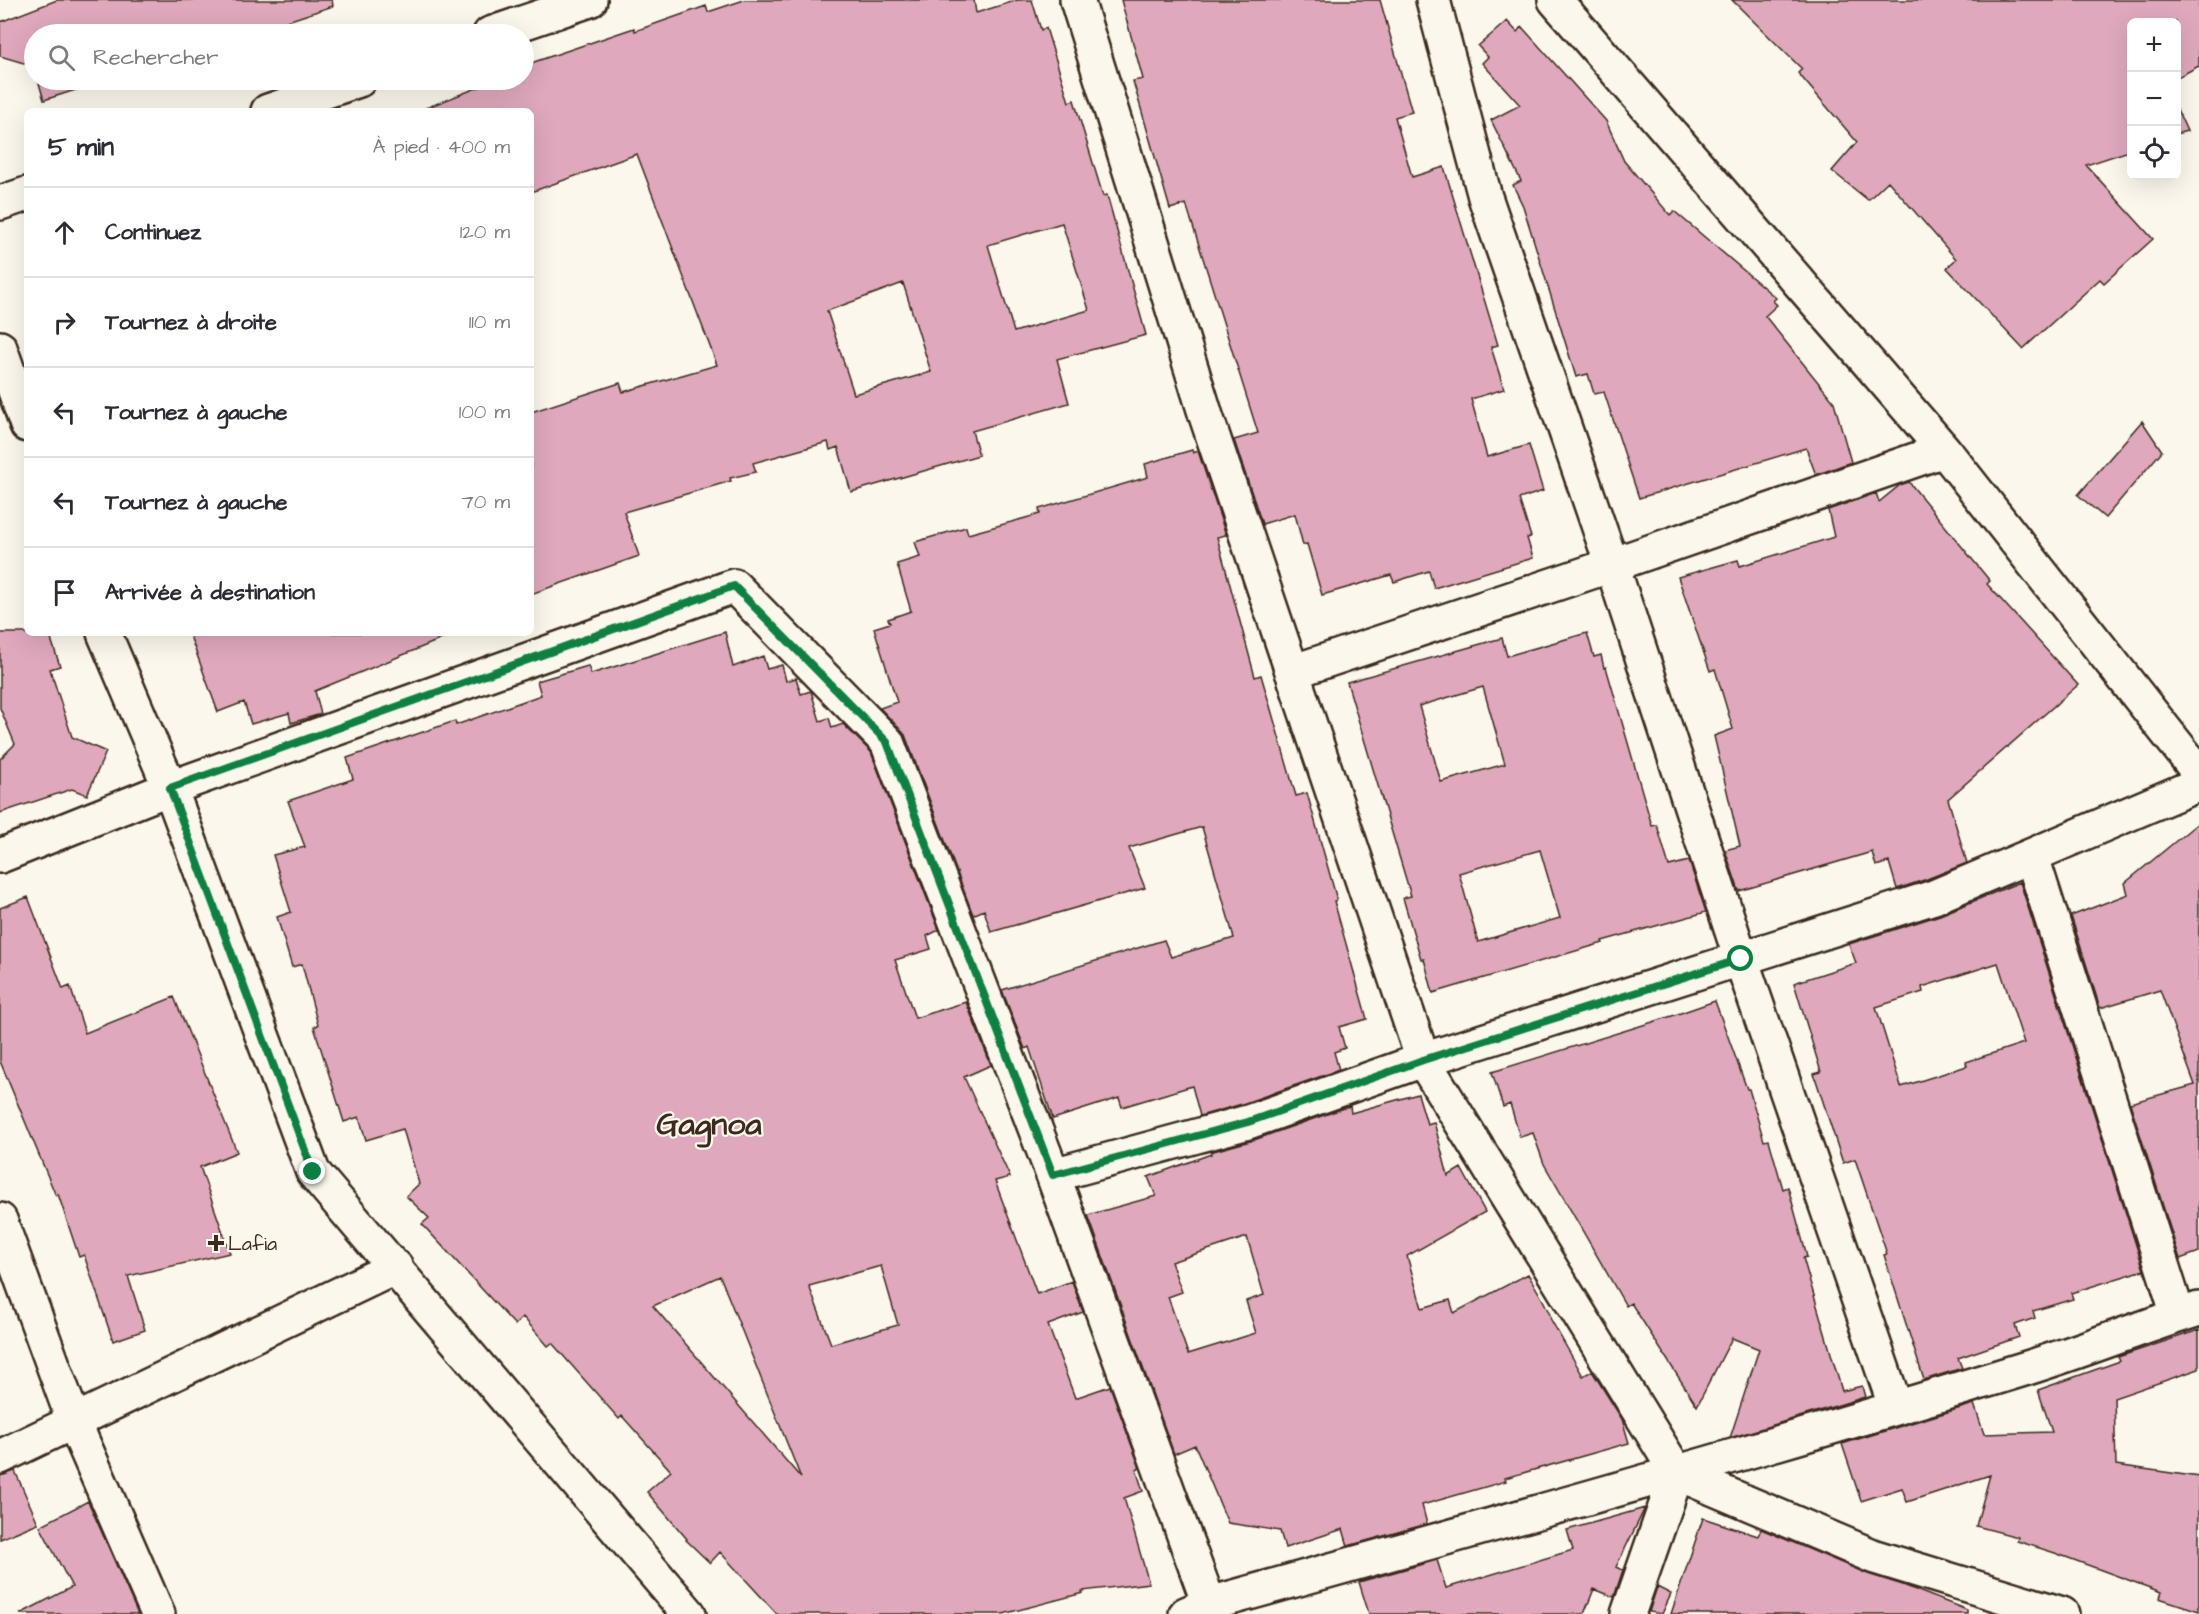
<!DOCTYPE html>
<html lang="fr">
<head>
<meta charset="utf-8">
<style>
	:root { --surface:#fff; --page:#f2f2f3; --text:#2b2b33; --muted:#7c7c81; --line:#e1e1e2 }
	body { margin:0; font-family:"Architects Daughter",sans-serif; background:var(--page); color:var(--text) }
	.controls { position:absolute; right:18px; top:18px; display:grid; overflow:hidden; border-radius:9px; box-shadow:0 6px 24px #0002 }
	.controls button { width:54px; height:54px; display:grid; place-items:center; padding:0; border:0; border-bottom:2px solid var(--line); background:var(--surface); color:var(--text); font:30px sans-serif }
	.stop { position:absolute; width:18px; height:18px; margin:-14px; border:4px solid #0b8043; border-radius:50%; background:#fff }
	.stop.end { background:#0b8043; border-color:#fff; box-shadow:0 2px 6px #0008 }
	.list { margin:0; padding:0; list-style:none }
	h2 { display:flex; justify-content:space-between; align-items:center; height:78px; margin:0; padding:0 24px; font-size:26px }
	h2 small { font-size:20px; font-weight:400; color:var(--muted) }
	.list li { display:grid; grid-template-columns:39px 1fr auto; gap:18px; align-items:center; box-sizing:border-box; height:90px; padding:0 24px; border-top:2px solid var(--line) }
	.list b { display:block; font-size:22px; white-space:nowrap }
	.list em { font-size:20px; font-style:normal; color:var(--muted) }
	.icon { flex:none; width:33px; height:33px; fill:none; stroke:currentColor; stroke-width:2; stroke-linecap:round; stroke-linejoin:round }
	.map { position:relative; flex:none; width:2199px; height:1614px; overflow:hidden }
	.search { position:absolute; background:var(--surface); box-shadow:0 6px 24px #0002; left:24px; top:24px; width:510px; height:66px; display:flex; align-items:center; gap:15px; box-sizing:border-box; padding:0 21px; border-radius:33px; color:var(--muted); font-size:22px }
	.panel { position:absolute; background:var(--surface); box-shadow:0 6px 24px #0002; left:24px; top:108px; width:510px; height:528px; border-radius:9px }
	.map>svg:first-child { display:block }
	.building { fill:#dfa8bc; stroke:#3b2a1e; stroke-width:1.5; fill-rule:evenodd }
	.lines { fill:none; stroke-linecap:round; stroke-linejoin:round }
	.minor-casing { stroke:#3b2a1e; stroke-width:38 }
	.minor { stroke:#fbf7ec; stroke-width:33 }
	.route { stroke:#0b8043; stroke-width:8 }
	.poi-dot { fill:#3b2a1e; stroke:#fbf7ec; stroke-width:2 }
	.labels { text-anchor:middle; stroke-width:4.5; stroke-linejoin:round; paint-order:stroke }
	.poi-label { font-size:20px; fill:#3b2a1e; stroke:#fbf7ec; text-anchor:start }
	.town-label { font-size:32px; font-weight:bold; fill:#3b2a1e; stroke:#fbf7ec }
</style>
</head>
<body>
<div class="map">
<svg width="2199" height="1614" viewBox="0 0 2199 1614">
	<rect width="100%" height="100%" fill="#fbf7ec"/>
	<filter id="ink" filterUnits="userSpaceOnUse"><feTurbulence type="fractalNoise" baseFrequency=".0167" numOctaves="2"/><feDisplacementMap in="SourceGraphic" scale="12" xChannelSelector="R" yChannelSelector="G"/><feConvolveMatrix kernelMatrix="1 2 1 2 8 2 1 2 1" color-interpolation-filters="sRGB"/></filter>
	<g filter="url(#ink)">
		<path class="building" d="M57,0H332L333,6L248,34H34V68L33,62L27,64L0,56V22Z
			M744,0H974L976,13L1018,0H1032L1041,30L1046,28L1069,102L1074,100L1103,196L1107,195L1146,335L1057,359L1069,403L972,431L979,455L851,492L838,447L830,450L828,442L753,463L756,472L730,478L731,481L624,512L639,556L531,594V412L620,383L623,392L717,365L637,154L531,192V111H423V109L497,80H524V67L534,62L634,28L635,31L706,6L708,12ZM1062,223L1089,310L1014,332L988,245ZM903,283L931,372L854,394L827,311Z
			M1121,0H1380L1412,112L1395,117L1412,177L1444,167L1498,345L1491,347L1504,389L1471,399L1487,457L1529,445L1543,491L1519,499L1531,537L1527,538L1533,558L1434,588L1429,571L1394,582L1391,575L1322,595L1307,544L1303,545L1295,514L1262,524L1234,440L1258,433L1186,204L1170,209L1133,81L1143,79Z
			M1732,0H2199V66L2176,78V22H2132V150L2086,165L2153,239L2104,283L2100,279L2023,349L1947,268L1956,259L1888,181L1868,200L1832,171L1857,142L1798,73L1802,69Z
			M1507,21L1517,32L1522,27L1606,121L1624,161L1670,215L1674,211L1776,298L1773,301L1777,305L1765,316L1834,402L1851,462L1816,475L1806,448L1639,498L1604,392L1594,394L1588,374L1576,377L1523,206L1513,185L1521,181L1491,120L1520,105L1482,63L1488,57L1478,46Z
			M38,80H107L44,100Z
			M2176,107L2187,131L2176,134Z
			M2142,421L2162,451L2105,518L2078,495Z
			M1192,450L1193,453L1198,451L1226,535L1217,537L1255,677L1261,675L1296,796L1307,793L1337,900L1334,901L1367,1019L1339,1027L1345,1048L1334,1052L1339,1070L1242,1104L1200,1116L1192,1086L1122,1107L1119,1098L1053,1119L1029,1047L1025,1049L1002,990L1164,940L1171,957L1234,938L1202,827L1129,848L1145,888L991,932L984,910L973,915L905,735L880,708L897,702L874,628L890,623L888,619L911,611L897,564L920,557L915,542L966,527L968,534L1040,514L1039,509L1148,477L1145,464Z
			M1909,482L1990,581L1987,584L2078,685L1948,799L1967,863L1927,879L1897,889L1889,862L1876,866L1872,852L1739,891L1725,850L1740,846L1714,736L1733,729L1715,669L1710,671L1678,577L1738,560L1740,566L1834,537L1828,510L1876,493L1879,502L1900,485Z
			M725,632L733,667L763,656L767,669L782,665L786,681L796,678L801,694L811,691L820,721L829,718L832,728L843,724L871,752L939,930L927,936L931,949L895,960L915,1018L966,1002L991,1065L964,1077L1010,1177L995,1181L1037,1294L1072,1281L1083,1312L1048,1325L1075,1398L1110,1386L1140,1468L1136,1469L1143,1491L1124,1498L1149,1583L1082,1591L1083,1593L1003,1614H777L720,1552L710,1563L686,1540L687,1539L647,1492L671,1471L622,1416L619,1419L552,1343L548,1346L523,1317L515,1325L422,1224L429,1218L406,1196L419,1184L403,1129L366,1140L359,1117L344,1122L314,1027L318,1025L302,964L292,967L277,917L291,912L273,855L305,847L288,801L353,779L347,758L455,721L456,725L541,695L537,681L588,666L591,674ZM881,1266L898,1325L831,1344L809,1286ZM720,1276L801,1478L653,1306Z
			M0,633H49L60,666L50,669L72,737L106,752L87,795L72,789L0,813V759L15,744L0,708Z
			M189,633H454V634L315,691L321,714L291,723L289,713L251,724L244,702L218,712Z
			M1587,633L1594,657L1601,655L1604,668L1606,667L1652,826L1657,825L1669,866L1689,861L1706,912L1602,941L1603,943L1433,993L1424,959H1421L1403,898L1411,896L1347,682L1502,638L1507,656ZM1483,687L1505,764L1441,782L1419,706ZM1540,850L1560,918L1478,942L1459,873Z
			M2199,822V1252L2180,1259L2130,1103L2195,1085L2160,990L2100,1008L2071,916L2128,894L2125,883Z
			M2020,882L2144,1270L2071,1293L2073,1299L2033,1311L2035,1318L2015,1325L2019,1337L1958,1358L1962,1368L1924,1380L1884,1255L1887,1254L1855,1159L1843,1163L1814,1074L1821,1072L1794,983L1856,963L1849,944L1940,915ZM1998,963L2024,1043L1966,1062L1967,1066L1901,1087L1876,1007L1923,992L1922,987Z
			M28,897L63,989L70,986L85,1033L174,997L237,1152L200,1167L230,1253L128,1276L145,1330L113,1341L84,1255L79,1257L58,1194L56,1196L0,1061V908Z
			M1715,1001L1747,1089H1749L1764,1141L1769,1140L1783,1189L1788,1187L1807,1257L1803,1258L1842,1391L1862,1386L1865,1397L1730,1438L1759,1349L1732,1338L1697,1406L1631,1303L1626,1306L1544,1164L1533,1133L1520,1137L1510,1104L1503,1107L1492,1072L1672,1016Z
			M1418,1094L1427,1124L1434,1122L1448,1176L1461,1168L1485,1212L1407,1256L1422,1308L1450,1300L1454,1313L1528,1274L1544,1302L1551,1317L1550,1318L1583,1376L1592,1371L1622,1419L1629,1443L1505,1478L1506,1481L1422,1505L1427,1524L1348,1546L1343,1529L1285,1548L1280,1531L1228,1523L1195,1445L1174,1454L1088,1215L1156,1196L1148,1177L1211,1154L1210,1152L1254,1140L1350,1106L1351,1113ZM1247,1237L1264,1295L1246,1301L1256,1333L1188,1354L1168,1297L1182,1292L1171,1262Z
			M2199,1330V1369L2114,1398L2116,1465L2199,1477V1611L2159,1598L2161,1592L2055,1553L2017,1541L2018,1537L1976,1526L1990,1475L1907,1502L1902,1488L1861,1501L1842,1444L1974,1404L1984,1434L2052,1432L2038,1390L2120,1361L2118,1357Z
			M15,1471L38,1523L0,1539V1476Z
			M88,1501L138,1614H20L72,1587L40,1526Z
			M1645,1508L1616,1567L1623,1570L1614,1597L1594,1589L1584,1614H1369L1359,1582L1437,1560L1446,1588L1573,1550L1567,1530Z
			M1703,1518L1758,1536L1761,1529L1868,1574L1903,1585L1967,1610V1614H1671Z
			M1657,1587L1671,1594L1662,1614L1649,1612Z"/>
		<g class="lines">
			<defs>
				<path id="minor" d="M1077,0L1206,416L1423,1060L1677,1473L1875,1557L2062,1614
					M1433,0L1485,197L1612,565L1741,959L1896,1408
					M1555,0L1944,450L2199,773
					M490,34L590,0
					M268,111L359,80
					M0,203L27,194
					M0,348L27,425
					M104,633L170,788L313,1172L689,1614
					M1292,672L1612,565L1944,450
					M0,856L170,788L734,586L887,742L1053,1175L1209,1604
					M2032,857L2178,1315
					M1053,1175L1248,1122L1423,1060L1934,897L2199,784
					M0,1220L74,1422L158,1614
					M0,1457L396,1267
					M1186,1614L1209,1604C1482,1528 1756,1452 2027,1368C2085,1350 2141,1327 2199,1309
					M1628,1614L1677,1473"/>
			</defs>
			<use href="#minor" class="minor-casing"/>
			<use href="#minor" class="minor"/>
		</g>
	</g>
	<g class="lines" filter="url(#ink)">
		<path class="route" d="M313,1172L170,788L734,586L887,742L1053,1175L1248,1122L1423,1060L1741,959"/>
	</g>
	<path class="poi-dot" d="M213 1234h6v6h6v6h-6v6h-6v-6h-6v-6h6z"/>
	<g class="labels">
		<g class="poi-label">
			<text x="228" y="1250">Lafia</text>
		</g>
		<g class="town-label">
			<text x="709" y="1134">Gagnoa</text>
		</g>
	</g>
</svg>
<div class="controls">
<button>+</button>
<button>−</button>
<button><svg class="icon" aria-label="locate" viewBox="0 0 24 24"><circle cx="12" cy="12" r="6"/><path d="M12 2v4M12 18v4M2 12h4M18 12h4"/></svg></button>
</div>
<div class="stop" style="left:1741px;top:959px"></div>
<div class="stop end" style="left:313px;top:1172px"></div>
<div class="search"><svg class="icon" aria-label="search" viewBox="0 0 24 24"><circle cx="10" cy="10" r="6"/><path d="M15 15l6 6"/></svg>Rechercher</div>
<section class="panel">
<h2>5 min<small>À pied · 400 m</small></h2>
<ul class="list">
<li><svg class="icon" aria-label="ahead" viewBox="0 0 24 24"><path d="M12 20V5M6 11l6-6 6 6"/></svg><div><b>Continuez</b></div><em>120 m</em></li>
<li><svg class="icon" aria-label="right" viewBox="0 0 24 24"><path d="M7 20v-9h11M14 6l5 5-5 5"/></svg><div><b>Tournez à droite</b></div><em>110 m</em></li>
<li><svg class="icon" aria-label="left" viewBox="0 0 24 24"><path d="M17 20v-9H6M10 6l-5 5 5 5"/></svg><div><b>Tournez à gauche</b></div><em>100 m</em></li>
<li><svg class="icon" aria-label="left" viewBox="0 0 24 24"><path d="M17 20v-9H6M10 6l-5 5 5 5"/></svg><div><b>Tournez à gauche</b></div><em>70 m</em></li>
<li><svg class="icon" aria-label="arrive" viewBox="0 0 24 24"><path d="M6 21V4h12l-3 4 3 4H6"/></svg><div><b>Arrivée à destination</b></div></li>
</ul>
</section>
</div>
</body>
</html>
